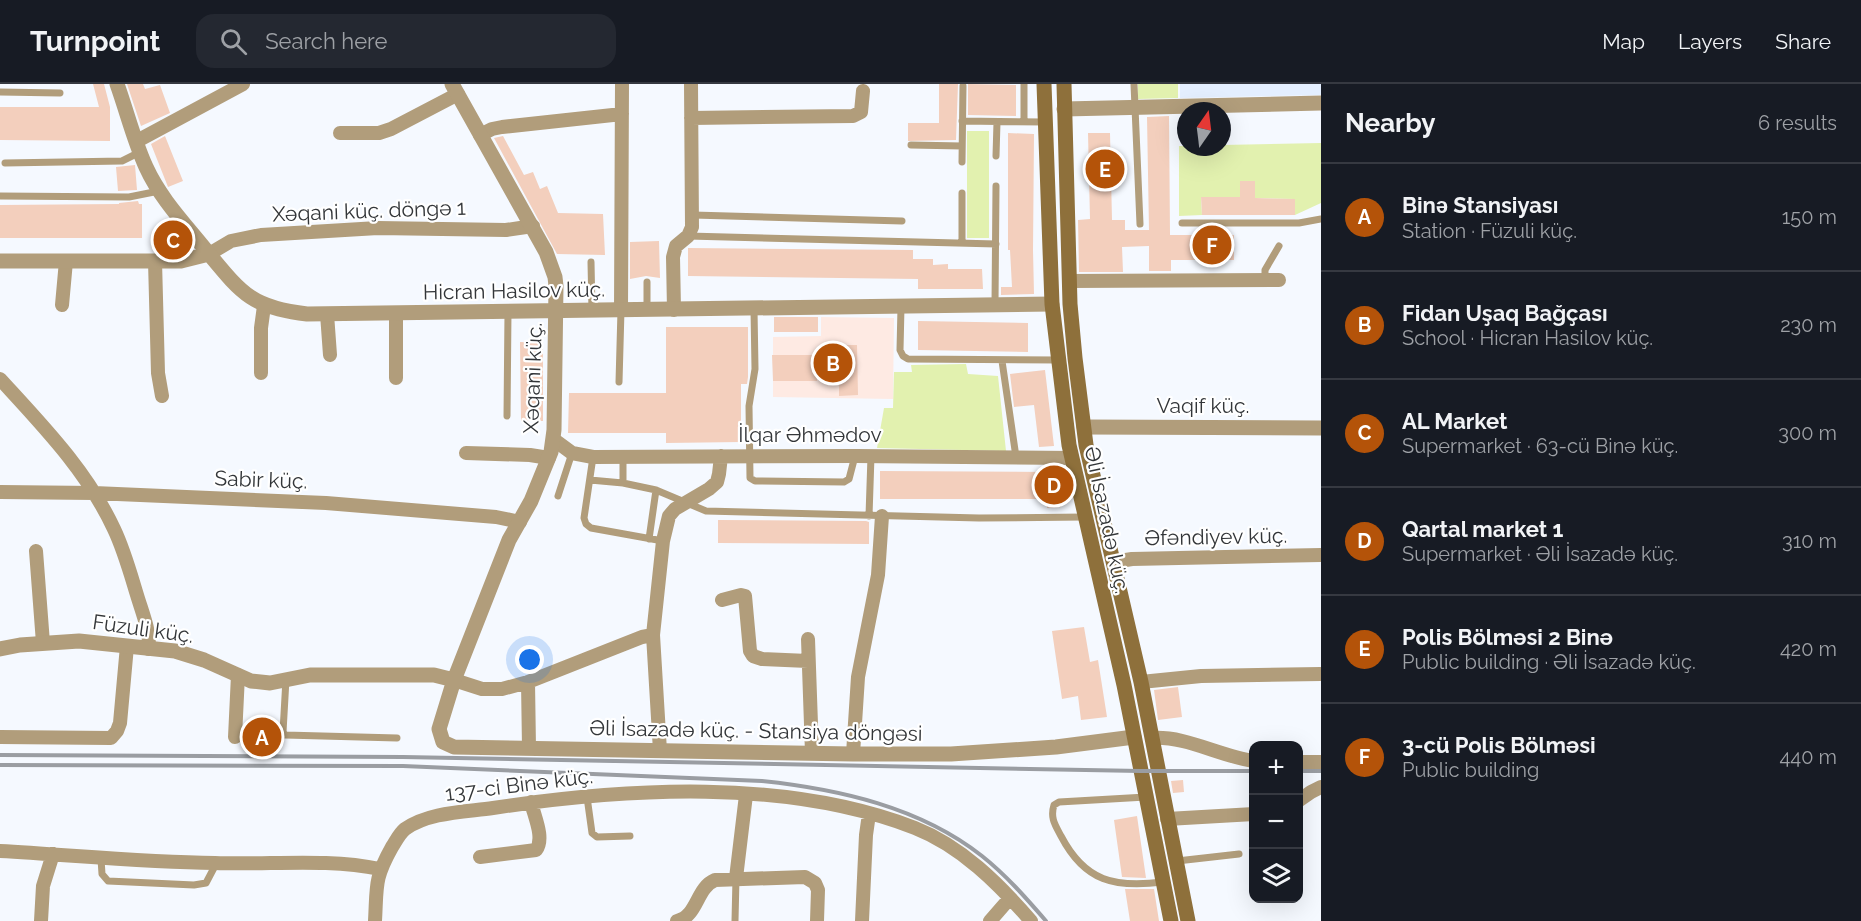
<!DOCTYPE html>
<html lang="en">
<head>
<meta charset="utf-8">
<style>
	:root { --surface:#171b24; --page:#242831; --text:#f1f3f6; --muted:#9ea1a6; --line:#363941; --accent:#b45309 }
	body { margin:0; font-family:Raleway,sans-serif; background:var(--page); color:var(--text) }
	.controls { position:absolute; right:18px; bottom:18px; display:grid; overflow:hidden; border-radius:12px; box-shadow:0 6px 24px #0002 }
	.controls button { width:54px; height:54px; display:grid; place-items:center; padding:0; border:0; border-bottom:2px solid var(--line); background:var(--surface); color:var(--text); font:30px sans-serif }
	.compass { position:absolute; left:1177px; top:18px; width:54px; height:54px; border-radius:50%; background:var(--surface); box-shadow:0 6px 24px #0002; rotate:14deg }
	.you { position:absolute; left:530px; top:576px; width:21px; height:21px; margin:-15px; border:4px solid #fff; border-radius:50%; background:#1a73e8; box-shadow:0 0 0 9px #1a73e833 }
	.badge { display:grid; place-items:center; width:39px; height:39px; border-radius:50%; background:var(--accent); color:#fff; font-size:20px; font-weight:700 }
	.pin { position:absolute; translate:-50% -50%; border:3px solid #fff; box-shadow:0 2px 6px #0006 }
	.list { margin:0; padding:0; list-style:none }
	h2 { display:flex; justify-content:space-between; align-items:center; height:78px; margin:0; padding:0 24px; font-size:26px }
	h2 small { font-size:20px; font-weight:400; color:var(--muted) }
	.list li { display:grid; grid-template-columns:39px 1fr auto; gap:18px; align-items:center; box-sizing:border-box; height:108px; padding:0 24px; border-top:2px solid var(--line) }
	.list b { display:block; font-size:22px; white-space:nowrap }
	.list p { margin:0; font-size:20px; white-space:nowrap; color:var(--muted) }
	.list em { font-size:20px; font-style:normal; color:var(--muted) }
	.icon { flex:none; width:33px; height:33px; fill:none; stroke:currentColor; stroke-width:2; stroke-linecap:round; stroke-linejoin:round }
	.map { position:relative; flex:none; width:1321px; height:837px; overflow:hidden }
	header { display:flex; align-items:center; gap:36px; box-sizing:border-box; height:84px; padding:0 30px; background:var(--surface); border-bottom:2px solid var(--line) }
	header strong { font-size:28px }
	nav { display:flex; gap:33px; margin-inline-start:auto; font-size:21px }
	.search { width:420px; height:54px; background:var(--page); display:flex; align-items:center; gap:15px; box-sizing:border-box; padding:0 21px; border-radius:18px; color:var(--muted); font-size:22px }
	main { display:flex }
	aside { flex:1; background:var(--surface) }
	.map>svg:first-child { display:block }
	.built { fill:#e4efff }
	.education { fill:#feeae3 }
	.green { fill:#e2f1af }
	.building { fill:#f3cfbd }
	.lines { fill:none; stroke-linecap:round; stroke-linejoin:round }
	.service { stroke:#b19d7b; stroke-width:7 }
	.minor { stroke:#b19d7b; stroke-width:14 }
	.tertiary { stroke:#b19d7b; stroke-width:15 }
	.secondary { stroke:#8e703b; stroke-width:15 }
	.rail { stroke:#9a9da2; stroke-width:4 }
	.labels { text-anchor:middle; stroke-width:4.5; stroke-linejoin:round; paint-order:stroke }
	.street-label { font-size:21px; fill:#333639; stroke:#fff }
</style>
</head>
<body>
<header>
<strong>Turnpoint</strong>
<div class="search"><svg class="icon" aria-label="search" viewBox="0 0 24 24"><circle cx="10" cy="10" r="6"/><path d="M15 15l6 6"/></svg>Search here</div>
<nav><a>Map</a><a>Layers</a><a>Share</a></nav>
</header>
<main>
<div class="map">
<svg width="1321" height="837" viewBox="0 0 1321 837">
	<rect width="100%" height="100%" fill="#f5f9ff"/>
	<path class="built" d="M1180,0H1321V11L1180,14Z"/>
	<path class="education" d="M821,233L894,234L893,315L773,313V253L821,252Z"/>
	<path class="green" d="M1138,0H1178V14L1138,15Z
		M967,47H989V154H967Z
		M1321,59V119L1295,131L1294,115L1255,114L1240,97V113L1201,114L1202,131L1179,132V62L1222,63V61Z
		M966,280L968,290L998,292L1006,367L877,364L884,324H893L894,288H912L911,281Z"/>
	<path class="building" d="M93,0H104L110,23V57L0,56V23H99Z
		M127,0H143L145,5L160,1L170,29L141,42Z
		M939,0H958L956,56L908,57V39H939Z
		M968,0L1016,1V32L968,31Z
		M1169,32L1170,151H1234V176H1171V187H1149V162L1122,163L1123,188H1079L1078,136L1090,135L1088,49H1110L1112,136H1125V146H1149L1147,33Z
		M1008,49L1034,50L1033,166L1034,210L1001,211V203H1012L1010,166H1008Z
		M165,52L183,97L168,103L151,60Z
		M503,52L524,91L533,88L540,105L547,102L558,129L603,130L605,171L557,170L494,54Z
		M135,81L137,106L118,107L116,83Z
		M1240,97H1255V114L1295,115V131H1202L1201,113H1240Z
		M138,117L139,120H142V154H0V121L119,120V119Z
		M172,140L178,148L183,163L167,167L160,144Z
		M659,157L660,194L646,192L630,195V158Z
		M688,164L913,166V175H933V181L948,180V185H982L983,205H918V195L688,192Z
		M774,233H818V248H774Z
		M918,237L1028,239V268L918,266Z
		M666,243H748V293L747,300H741V358L666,359V349H568L569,309H666Z
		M520,258H543V337H521Z
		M841,261H857L858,311L839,312V286H817V297H773L772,271H817V276H842Z
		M1045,286L1054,362L1039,363L1034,321L1014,323L1010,290Z
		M1046,383H1060L1061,423L1047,424V415H880V387L1047,388Z
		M718,436L866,437L869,438V460L718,459Z
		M1084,543L1090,578L1098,576L1107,633L1081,636L1078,612L1062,615L1052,547Z
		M1178,603L1182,633L1158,636L1154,606Z
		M246,645H278V659H246Z
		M1183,696L1184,708L1173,709L1171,697Z
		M1137,732L1146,794L1122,793L1114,736Z
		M1125,805H1154L1159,837H1130Z"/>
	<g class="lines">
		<path class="service" d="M1134,0L1140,140
			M0,8L60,9
			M962,37L1045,38
			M1024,38V0
			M911,61L962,62
			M996,72L997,38
			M962,78L963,2
			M5,79L122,77L140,68
			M0,112L129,113L159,107
			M693,131L902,137
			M1182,139H1299L1321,135
			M688,152L996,160
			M962,159V109
			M591,178L592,227
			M1265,197V186L1279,162
			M647,198V226
			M995,221L996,102
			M901,223L900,266L903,272L908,275L1058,276
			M754,225L755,285L749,322L750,394L755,397L844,398L849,395L855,372
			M1002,277L1016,373
			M619,298L621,226
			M507,332L508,228
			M593,373L584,434L586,440L591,444L663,457
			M590,396L623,399L656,406L706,427L979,434L1084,433
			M623,399V373
			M558,412L572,369
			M869,432L871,372
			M649,455L656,406
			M286,595L283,648L285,651L397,654
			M587,713L592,749L597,753L630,752
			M1146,713L1059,718L1054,721C1050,734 1055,741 1061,752C1085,798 1115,804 1163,798
			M101,775L102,790L108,797L194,801L206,799L216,780
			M1177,777L1239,770
			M735,837L736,794"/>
		<path class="minor" d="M691,34L853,32L861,28L863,7
			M340,49H379L391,45L458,10
			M480,51L492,45L502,43L622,30
			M137,57L243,0
			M209,170L231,157L261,151L378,144L506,146L533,142
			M155,177L158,289L162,312
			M1069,197L1279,196
			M62,221L66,177
			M621,226L622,0
			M674,226L673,173L676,162L688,152L692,143L691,0
			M327,230L330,271
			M261,289V244L264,222
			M396,294V229
			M0,295C43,342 87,387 114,445C124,466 130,488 137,511C142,528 150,546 149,565
			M553,355L572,369L593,373L856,372L1071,374
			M466,369L530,371L549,374
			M0,408L94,409L326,419L496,433L520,438
			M36,467L43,559
			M1113,478L1132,475L1321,471
			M722,516L741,511L745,512L750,567L753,572L762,575L808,577
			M808,555L812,669
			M454,596L482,605H502L528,598L642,553L653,551
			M528,598L529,664
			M1141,598L1201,592L1321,590
			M0,653L111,654L117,647L120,639L127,562
			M235,653L238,591
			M1152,654C1187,652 1219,672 1254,677
			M660,667L653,551L663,457L669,432L675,425L709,405L717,398L719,390L721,372
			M853,670L858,593L878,491L882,432
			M1298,678H1321
			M1298,717L1311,708L1321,703
			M1167,735L1254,730
			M0,767C72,771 143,778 215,779C270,781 327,774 380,785
			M480,773L536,766C545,754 534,732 531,718
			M736,794L746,711
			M41,837L43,802L53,770
			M375,837C377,802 374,795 392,763C396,757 399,750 405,745C429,728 465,728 493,724C627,704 786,694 915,744C961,762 999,800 1031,837
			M677,837C698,832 696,804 715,796L805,793L815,799L818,806L817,837
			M862,837L866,751L869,730
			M990,837L1010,814"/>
		<path class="tertiary" d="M117,0C127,28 134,57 146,83C161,116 187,142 209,170
			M452,0L546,168L555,193L556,202L554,346L551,368L531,417L509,456L454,596L439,645L443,658L454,663L853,670H951L1056,663L1134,653
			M1064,25L1321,19
			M0,177H181L209,170C242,210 253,224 307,230L1052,220
			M1084,343L1321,344
			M0,565L20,561L79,557L175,567L204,576L251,597L270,599L310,591H434L454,596"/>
		<path class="secondary" d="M1044,0L1052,220L1069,361L1124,601L1171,837
			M1064,0L1070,220L1075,274L1086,361L1141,598L1188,837"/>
		<path class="rail" d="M0,671L403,673L1141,687H1254
			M0,681L403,682L762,697C838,705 920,723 982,772C1006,791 1026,814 1046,837
			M1298,687H1321"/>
	</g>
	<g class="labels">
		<g class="street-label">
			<text transform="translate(369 127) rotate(-2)" y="7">Xəqani küç. döngə 1</text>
			<text transform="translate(514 207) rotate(-1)" y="7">Hicran Hasilov küç.</text>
			<text transform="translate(533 294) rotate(-88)" y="7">Xəqani küç.</text>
			<text x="1203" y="329">Vaqif küç.</text>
			<text x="810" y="358">İlqar Əhmədov</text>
			<text transform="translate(261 396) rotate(2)" y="7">Sabir küç.</text>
			<text transform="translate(1107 436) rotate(78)" y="7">Əli İsazadə küç.</text>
			<text transform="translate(1216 453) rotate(-1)" y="7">Əfəndiyev küç.</text>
			<text transform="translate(143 545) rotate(8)" y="7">Füzuli küç.</text>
			<text transform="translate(756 647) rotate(1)" y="7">Əli İsazadə küç. - Stansiya döngəsi</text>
			<text transform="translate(519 701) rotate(-7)" y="7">137-ci Binə küç.</text>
		</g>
	</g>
</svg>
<div class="controls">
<button>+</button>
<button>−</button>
<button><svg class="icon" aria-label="layers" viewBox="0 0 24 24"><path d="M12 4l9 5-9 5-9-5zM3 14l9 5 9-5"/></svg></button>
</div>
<svg class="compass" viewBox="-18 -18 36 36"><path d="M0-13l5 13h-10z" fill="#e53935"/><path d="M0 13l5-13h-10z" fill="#9ea1a6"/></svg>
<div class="you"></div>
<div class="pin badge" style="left:262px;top:653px">A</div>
<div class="pin badge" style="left:833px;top:279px">B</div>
<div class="pin badge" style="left:173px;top:156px">C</div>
<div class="pin badge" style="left:1054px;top:401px">D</div>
<div class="pin badge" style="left:1105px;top:85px">E</div>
<div class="pin badge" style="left:1212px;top:161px">F</div>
</div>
<aside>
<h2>Nearby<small>6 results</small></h2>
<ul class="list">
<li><span class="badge">A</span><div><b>Binǝ Stansiyası</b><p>Station · Füzuli küç.</p></div><em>150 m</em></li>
<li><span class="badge">B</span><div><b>Fidan Uşaq Bağçası</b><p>School · Hicran Hasilov küç.</p></div><em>230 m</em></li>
<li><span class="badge">C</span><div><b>AL Market</b><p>Supermarket · 63-cü Binə küç.</p></div><em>300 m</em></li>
<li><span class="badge">D</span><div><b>Qartal market 1</b><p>Supermarket · Əli İsazadə küç.</p></div><em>310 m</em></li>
<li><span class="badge">E</span><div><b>Polis Bölməsi 2 Binə</b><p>Public building · Əli İsazadə küç.</p></div><em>420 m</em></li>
<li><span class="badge">F</span><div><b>3-cü Polis Bölməsi</b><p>Public building</p></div><em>440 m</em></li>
</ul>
</aside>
</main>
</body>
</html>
